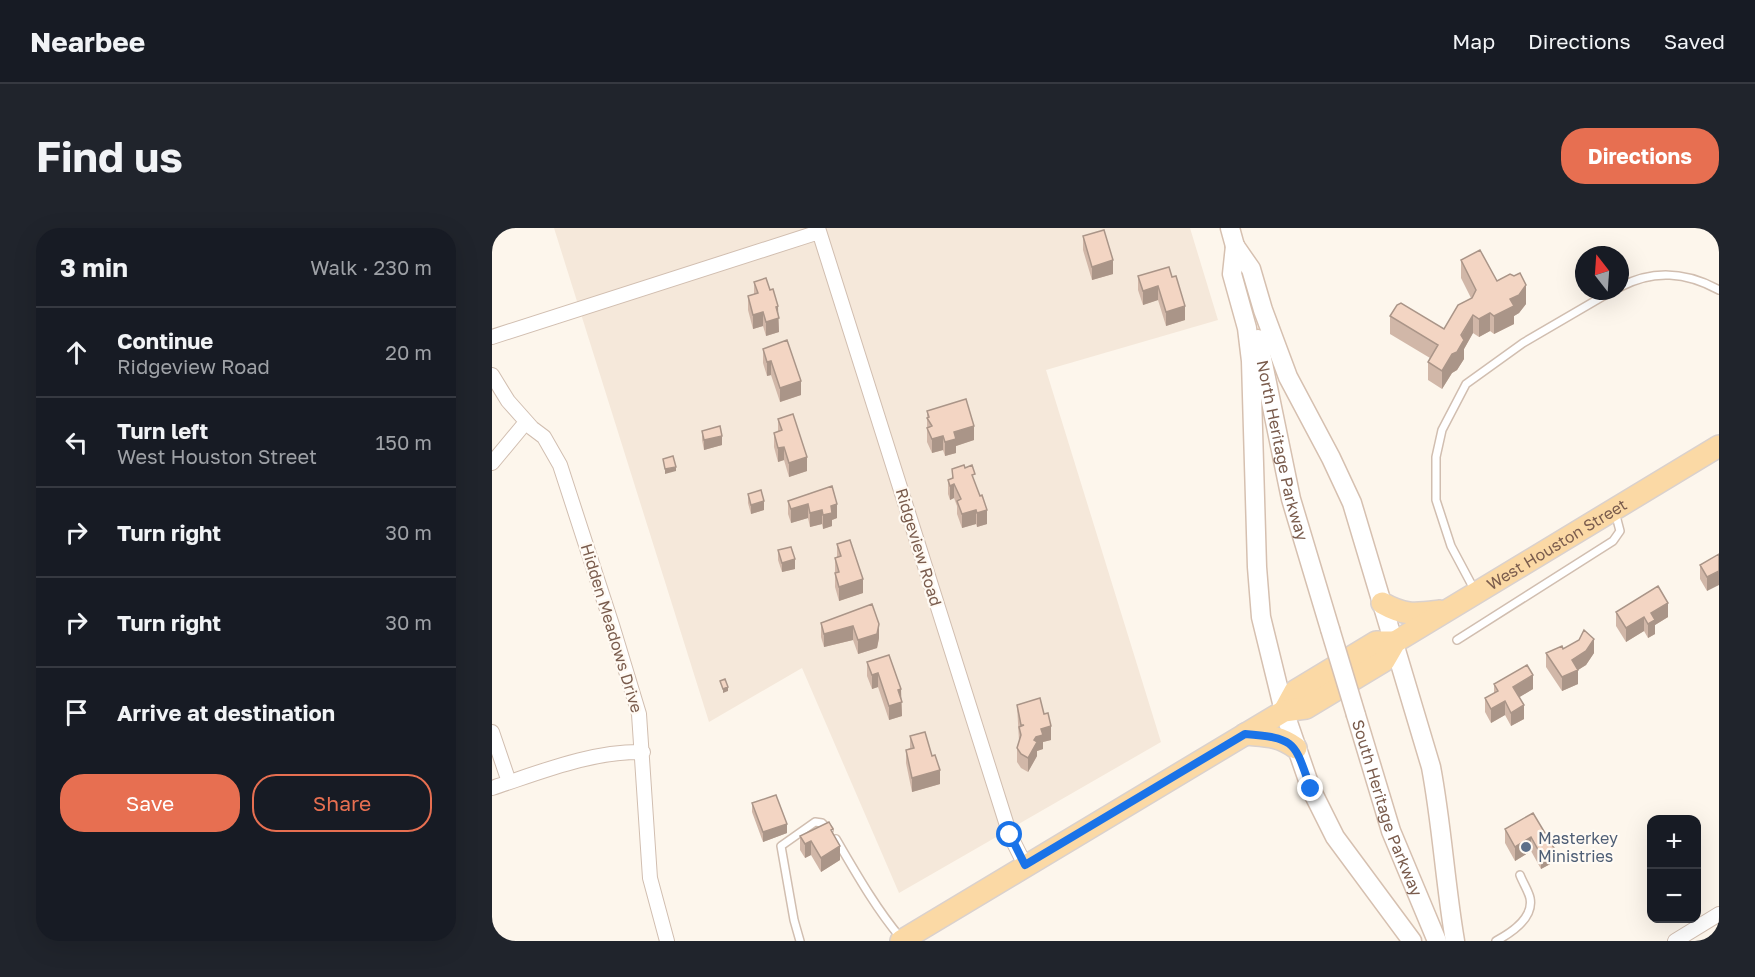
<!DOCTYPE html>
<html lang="en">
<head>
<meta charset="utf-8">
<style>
	:root { --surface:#171b24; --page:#20242c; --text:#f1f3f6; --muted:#9ea1a6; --line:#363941; --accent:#e76f51 }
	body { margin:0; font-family:"Golos Text",sans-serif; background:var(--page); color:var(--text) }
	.controls { position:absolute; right:18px; bottom:18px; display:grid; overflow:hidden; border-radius:12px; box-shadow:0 6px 24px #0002 }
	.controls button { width:54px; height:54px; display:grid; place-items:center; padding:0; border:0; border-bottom:2px solid var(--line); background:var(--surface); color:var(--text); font:30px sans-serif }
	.compass { position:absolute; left:1083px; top:18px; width:54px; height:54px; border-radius:50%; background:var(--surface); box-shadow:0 6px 24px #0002; rotate:343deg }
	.stop { position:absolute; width:18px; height:18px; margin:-14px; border:4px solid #1a73e8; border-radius:50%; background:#fff }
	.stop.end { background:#1a73e8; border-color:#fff; box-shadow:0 2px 6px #0008 }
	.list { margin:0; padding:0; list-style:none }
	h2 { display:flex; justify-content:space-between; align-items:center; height:78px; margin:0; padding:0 24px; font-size:26px }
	h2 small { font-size:20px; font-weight:400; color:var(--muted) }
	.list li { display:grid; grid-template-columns:39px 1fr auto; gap:18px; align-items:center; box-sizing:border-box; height:90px; padding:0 24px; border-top:2px solid var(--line) }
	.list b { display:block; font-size:22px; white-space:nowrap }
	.list p { margin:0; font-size:20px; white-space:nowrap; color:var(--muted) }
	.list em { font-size:20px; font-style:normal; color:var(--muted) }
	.actions { display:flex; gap:12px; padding:18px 24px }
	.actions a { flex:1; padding:14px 0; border:2px solid var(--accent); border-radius:24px; text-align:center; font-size:21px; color:var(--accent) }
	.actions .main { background:var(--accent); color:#fff }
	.icon { flex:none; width:33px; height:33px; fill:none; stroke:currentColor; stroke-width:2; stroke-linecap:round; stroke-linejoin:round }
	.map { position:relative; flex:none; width:1227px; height:713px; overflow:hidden; border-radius:24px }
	header { display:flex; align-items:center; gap:36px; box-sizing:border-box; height:84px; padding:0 30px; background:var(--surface); border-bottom:2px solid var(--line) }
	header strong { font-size:28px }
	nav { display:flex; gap:33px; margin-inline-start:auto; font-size:21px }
	.intro { display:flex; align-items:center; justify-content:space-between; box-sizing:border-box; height:144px; padding:0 36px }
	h1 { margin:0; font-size:42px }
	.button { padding:15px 27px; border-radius:24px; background:var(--accent); color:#fff; font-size:21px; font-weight:700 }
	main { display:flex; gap:36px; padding:0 36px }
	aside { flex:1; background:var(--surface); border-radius:24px; box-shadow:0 6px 24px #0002 }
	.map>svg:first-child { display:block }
	.residential { fill:#f5e8da }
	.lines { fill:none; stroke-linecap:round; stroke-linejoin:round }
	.lane-casing { stroke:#d1beb0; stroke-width:10 }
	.street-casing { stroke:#d1beb0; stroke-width:16 }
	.secondary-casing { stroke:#d6c0b0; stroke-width:21 }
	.primary-casing { stroke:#dad1cd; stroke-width:24 }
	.lane { stroke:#fff; stroke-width:7 }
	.street { stroke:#fff; stroke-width:14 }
	.secondary { stroke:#fff; stroke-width:18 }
	.primary { stroke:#fbd9a5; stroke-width:21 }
	.secondary-bridge-casing { stroke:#d6c0b0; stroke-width:21; stroke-linecap:butt }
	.secondary-bridge { stroke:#fff; stroke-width:18 }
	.wall { fill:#d1b7a8 }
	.shaded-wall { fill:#aa9588 }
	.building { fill:#f3d5c3; stroke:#aa9588; stroke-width:1.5 }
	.route { stroke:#1a73e8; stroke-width:8 }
	.service-dot { fill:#5c6f8a; stroke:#fffaf3; stroke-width:2 }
	.labels { text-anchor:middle; stroke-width:4.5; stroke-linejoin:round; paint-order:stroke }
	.street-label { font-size:16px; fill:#7a5c4d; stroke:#fffaf3 }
	.service-label { font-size:16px; fill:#4e5e75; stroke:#fffaf3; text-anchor:start }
</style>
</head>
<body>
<header>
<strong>Nearbee</strong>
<nav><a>Map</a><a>Directions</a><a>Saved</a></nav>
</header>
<div class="intro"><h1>Find us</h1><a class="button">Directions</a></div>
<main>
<aside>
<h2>3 min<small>Walk · 230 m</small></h2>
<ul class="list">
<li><svg class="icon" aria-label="ahead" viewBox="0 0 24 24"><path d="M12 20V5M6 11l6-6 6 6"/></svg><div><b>Continue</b><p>Ridgeview Road</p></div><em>20 m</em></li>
<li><svg class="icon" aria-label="left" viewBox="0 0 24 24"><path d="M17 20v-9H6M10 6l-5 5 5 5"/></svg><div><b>Turn left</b><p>West Houston Street</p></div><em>150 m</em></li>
<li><svg class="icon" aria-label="right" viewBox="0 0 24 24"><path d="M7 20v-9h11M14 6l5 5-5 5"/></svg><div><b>Turn right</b></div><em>30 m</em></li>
<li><svg class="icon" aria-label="right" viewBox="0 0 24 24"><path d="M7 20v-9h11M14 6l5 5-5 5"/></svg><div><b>Turn right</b></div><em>30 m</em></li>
<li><svg class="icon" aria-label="arrive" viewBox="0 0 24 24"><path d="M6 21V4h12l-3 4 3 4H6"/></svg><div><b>Arrive at destination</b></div></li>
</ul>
<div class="actions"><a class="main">Save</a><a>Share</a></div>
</aside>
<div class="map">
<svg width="1227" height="713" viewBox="0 0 1227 713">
	<rect width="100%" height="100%" fill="#fdf6ec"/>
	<path class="residential" d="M62,0H698L726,92L554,142L669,514L407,665L310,440L217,494Z"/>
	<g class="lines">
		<defs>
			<path id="lane" d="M1128,59C1162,41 1194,44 1227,62
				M983,363L959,318L944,272V229L950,202L974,156L1031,115L1120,63
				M965,412L1121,313L1128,303L1123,284
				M344,611C364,645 383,679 408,709
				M308,713L302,692L289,618L323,594L330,595L337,602
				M1004,713C1019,705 1042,690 1038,670C1036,662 1031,655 1028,647"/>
			<path id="street" d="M326,0L518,607L533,637
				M0,109L327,4
				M0,147L16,173L40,200L52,209L68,237L120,397L147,486L158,650L175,713
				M0,235L34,194
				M0,504L17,554
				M0,560C49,544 99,523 151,524
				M1183,713L1227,686"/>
			<g id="secondary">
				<path d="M738,0L746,29"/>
				<path d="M743,18L740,46L755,100L759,133L765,339L769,389L792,483L819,561L843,609L920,713"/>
				<path d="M743,18L759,41L771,82L796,149L839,230L860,275L939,539C950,597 953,655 963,713"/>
				<path id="s1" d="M766,111L799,271L838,401"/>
				<path id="s2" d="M864,487L899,603L945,713"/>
			</g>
			<g id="primary">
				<path d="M890,375C913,388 923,386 948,383"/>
				<path d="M792,483L803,463L884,414H903"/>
				<path d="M753,506C774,508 786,507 804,520"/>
				<path id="s3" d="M409,713L792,483L814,480L892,433L903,414L1227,218"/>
			</g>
		</defs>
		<use href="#lane" class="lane-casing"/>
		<use href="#street" class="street-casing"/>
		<use href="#secondary" class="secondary-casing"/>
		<use href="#primary" class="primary-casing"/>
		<use href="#lane" class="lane"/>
		<use href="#street" class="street"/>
		<use href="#secondary" class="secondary"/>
		<use href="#primary" class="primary"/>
		<defs>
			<path id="secondary-bridge" d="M838,401L864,487"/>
		</defs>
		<use href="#secondary-bridge" class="secondary-bridge-casing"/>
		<use href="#secondary-bridge" class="secondary-bridge"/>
	</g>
	<path class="wall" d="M591,8L621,46L600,52L591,22Z
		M969,32L1005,53L1034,76L1027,85L1022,88V96L1002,106L998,103L987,109L981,105L972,121V131L965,142L960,145L950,161L936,152V134L938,130L898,106V88L952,101L979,70L969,50Z
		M677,39L693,92L674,98L666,72L651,77L646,62V48Z
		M262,54L286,87L287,104L274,108L271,98L261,101L256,82V68L262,66Z
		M271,121L309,167L288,174L279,147L275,148L271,135Z
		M435,183L482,212L464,218V225L453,228L451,222L440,225L435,214Z
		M286,191L315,243L297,249L292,232L286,234L282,219V205L286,204Z
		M210,203L230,217L212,222L210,212Z
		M473,240L483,255L495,296L485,299L484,296L470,300L465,286V278L462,270L458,272L456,266V252L460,251V241Z
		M340,258L345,290L340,292V298L331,301L330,296L318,299L316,290L299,295L296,286V273Z
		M256,266L272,282L259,286L256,275Z
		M345,316L371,365L347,373L343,359V330H345Z
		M286,322L303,341L290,344L286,332Z
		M1227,326L1215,363L1208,351V337Z
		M380,376L387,410L385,420L366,426L361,412L332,419L329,409V395Z
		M1124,384L1176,389L1163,397V406L1156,410L1152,403L1134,414L1124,398Z
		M1071,421L1102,425L1094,437L1086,442V456L1070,463L1054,439V425Z
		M375,434L409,470L410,488L397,492L386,459L380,461L375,448Z
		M1002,456L1041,461L1027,469L1032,491L1019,498L1013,487L999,495L993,484V470L1002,465Z
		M525,477L552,486L559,512L551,514V521L545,523V528L536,544L529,540L525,534V520L527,513Z
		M418,508L448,556L420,564L414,535V522L418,520Z
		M260,575L295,605L271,614L260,584Z
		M1041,585L1062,634L1049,641L1039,623L1023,633L1013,615V601Z
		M341,606L348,632L329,644L319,627L313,630L308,622V608Z"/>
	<path class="shaded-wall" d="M621,32V46L600,52V39Z
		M1034,57V76L1027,85L1022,88V96L1002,106V88L1018,71Z
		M666,58V72L651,77V63Z
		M286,78L287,104L274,108V94L284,79Z
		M693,78V92L674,98V84Z
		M271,84V98L261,101V87Z
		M998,85V103L987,109V91Z
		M981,87V105L972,121V131L965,142L960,145L950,161V143Z
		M279,133V147L275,148V134Z
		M309,153V167L288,174V160Z
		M482,198V212L464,218V225L453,228V214L462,204Z
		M230,208V217L212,222V212Z
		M451,208V222L440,225V211Z
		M292,219V232L286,234V220Z
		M315,229V243L297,249V235Z
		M184,239V243L173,246V241Z
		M462,256V270L458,272V258Z
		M272,273V282L259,286V277Z
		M316,276V290L299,295V281Z
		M345,276V290L340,292V298L331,301V287L339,278Z
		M330,282V296L318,299V285Z
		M484,282V296L470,300V286Z
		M495,282V296L485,299V285Z
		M303,331V341L290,344V335Z
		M1227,343V357L1215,363V349Z
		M371,351V365L347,373V359Z
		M1176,375V389L1163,397V406L1156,410V396L1159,385Z
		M1152,389V403L1134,414V400Z
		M387,396V410L385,420L366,426V412Z
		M361,398V412L332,419V406Z
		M1102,411V425L1094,437L1086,442V456L1070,463V449L1080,432Z
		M386,445V459L380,461V447Z
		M1041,447V461L1021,473V459Z
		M236,459V463L231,465V461Z
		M409,461L410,488L397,492V478L406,462Z
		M1013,473V487L999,495V481Z
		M1032,477V491L1019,498V485Z
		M559,498V512L551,514V521L545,523V528L536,544V530L542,512L549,501Z
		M448,542V556L420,564V550Z
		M295,596V605L271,614V604Z
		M1039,609V623L1023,633V619Z
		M319,613V627L313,630V616Z
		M348,618V632L329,644V630Z
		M1062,620V634L1049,641V627Z"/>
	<path class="building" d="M612,2L621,32L600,39L591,8Z
		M988,22L1005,53L1018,46L1022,48L1028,45L1034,57L1027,67L1018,71L1022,78L1002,88L998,85L987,91L981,87L969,107L972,112L965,124L960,126L950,143L936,134L946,117L898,88L905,77L909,75L952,101L966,77L980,70L984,62L969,32Z
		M677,39L680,49L684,48L693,78L674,84L666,58L651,63L646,48Z
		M274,50L278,62L281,61L286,78L284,79L287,90L274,94L271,84L261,87L256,68L266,65L262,54Z
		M295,112L309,153L288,160L279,133L275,134L271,121Z
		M474,171L482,198L462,204L464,211L453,214L451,208L440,211L435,200L440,198L435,190L437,189L435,183Z
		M301,186L315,229L297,235L292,219L286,220L282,205L290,202L286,191Z
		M228,198L230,208L212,212L210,203Z
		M181,228L184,239L173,241L171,231Z
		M472,237L473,240L480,237L483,246L480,247L488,268L490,267L495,282L485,285L484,282L470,286L465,273L469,271L462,256L458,258L456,252L461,250L460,241Z
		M340,258L345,276L339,278L340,285L331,287L330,282L318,285L316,276L299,281L296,273Z
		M269,262L272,273L259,277L256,266Z
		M358,312L371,351L347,359L343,345L347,344L343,330L349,328L345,316Z
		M299,319L303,331L290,335L286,322Z
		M1227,326V343L1215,349L1208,337Z
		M1166,358L1176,375L1159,385L1163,392L1156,396L1152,389L1134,400L1124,384Z
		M380,376L387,396L385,406L366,412L361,398L332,406L329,395Z
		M1092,402L1102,411L1094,423L1080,432L1086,442L1070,449L1054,425L1070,418L1071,421L1087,412Z
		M397,427L409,461L406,462L410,474L397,478L386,445L380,447L375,434Z
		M1035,437L1041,447L1021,459L1032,477L1019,485L1013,473L999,481L993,470L1006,463L1002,456Z
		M233,451L236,459L231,461L228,453Z
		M548,470L552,486L556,485L559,498L549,501L551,507L544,509L542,512L545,514L536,530L529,526L525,520L529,507L527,499L532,497H529L525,477Z
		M433,504L440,528L443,527L448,542L420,550L414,522L422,520L418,508Z
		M284,567L295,596L271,604L260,575Z
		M1041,585L1062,620L1049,627L1039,609L1023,619L1013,601Z
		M337,594L341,601L339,602L348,618L329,630L319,613L313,616L308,608Z"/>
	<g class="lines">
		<path class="route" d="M518,607L533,637L753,506C806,510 802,515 819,561"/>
	</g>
	<circle class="service-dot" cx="1034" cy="619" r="6"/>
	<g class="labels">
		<g class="street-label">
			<text dy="6" stroke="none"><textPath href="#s1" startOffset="114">North Heritage Parkway</textPath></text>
			<text dy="6" stroke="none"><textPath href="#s3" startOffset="771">West Houston Street</textPath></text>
			<text transform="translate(427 319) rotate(73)" y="6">Ridgeview Road</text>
			<text transform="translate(120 400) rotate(73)" y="6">Hidden Meadows Drive</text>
			<text dy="6" stroke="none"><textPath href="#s2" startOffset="98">South Heritage Parkway</textPath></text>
		</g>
		<g class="service-label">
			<text x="1046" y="616">Masterkey<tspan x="1046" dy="18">Ministries</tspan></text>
		</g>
	</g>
</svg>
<div class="controls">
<button>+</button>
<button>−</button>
</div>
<svg class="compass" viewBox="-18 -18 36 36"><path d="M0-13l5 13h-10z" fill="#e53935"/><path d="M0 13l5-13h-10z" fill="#9ea1a6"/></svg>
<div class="stop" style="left:518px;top:607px"></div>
<div class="stop end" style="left:819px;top:561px"></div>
</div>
</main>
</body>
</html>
